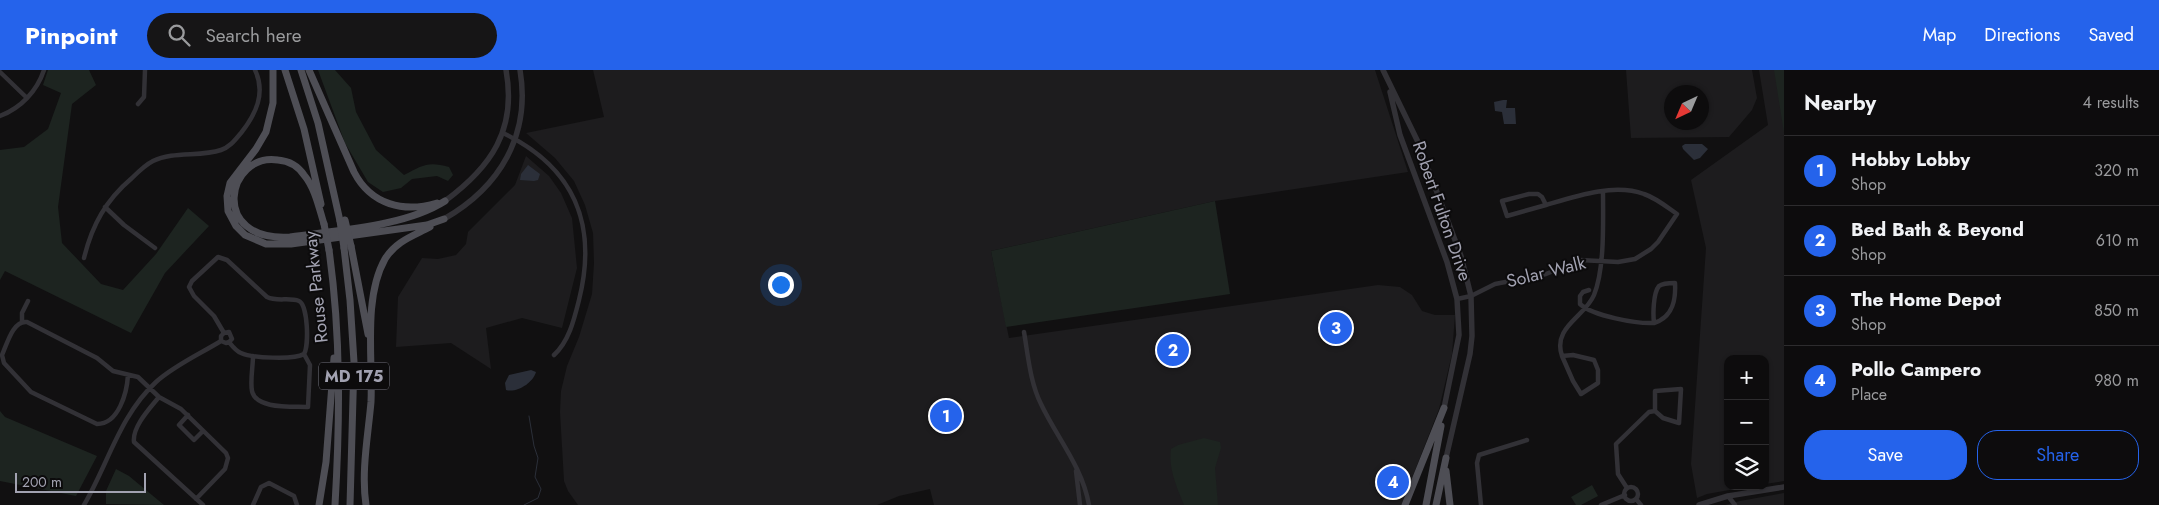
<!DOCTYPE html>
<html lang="en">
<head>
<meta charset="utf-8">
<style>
	:root { --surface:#0d0c0d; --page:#161516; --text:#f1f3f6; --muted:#9a9b9d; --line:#2d2c2e; --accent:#2563eb }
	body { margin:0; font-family:Jost,sans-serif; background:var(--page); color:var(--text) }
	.controls { position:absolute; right:15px; bottom:15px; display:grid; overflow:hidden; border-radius:10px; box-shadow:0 1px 4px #0004 }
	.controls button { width:45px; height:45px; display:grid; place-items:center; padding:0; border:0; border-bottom:1px solid var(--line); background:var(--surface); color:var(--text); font:25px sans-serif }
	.compass { position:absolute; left:1664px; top:15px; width:45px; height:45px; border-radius:50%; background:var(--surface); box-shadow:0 1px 4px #0004; rotate:224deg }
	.scale { position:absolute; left:15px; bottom:12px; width:131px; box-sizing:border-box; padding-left:5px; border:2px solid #a2a2b1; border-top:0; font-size:14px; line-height:18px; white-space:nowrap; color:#a2a2b1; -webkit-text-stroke:4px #0c0b0c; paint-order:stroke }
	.you { position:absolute; left:780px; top:214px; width:18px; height:18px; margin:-12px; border:4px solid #fff; border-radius:50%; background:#1a73e8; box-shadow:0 0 0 8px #1a73e833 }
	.badge { display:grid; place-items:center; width:32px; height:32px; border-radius:50%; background:var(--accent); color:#fff; font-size:16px; font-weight:700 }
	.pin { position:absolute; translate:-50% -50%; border:2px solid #fff; box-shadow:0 1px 5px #0006 }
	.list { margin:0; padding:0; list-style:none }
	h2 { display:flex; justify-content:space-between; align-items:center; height:65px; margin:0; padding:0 20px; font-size:21px }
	h2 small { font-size:16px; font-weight:400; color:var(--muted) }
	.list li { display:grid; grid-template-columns:32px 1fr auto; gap:15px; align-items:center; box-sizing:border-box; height:70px; padding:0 20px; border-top:1px solid var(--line) }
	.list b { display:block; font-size:19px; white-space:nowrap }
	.list p { margin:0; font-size:16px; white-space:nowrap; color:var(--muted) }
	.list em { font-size:16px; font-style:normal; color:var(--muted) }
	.actions { display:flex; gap:10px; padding:15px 20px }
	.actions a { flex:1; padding:11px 0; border:1px solid var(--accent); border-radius:20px; text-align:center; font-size:18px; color:var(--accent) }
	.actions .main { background:var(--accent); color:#fff }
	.icon { flex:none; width:28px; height:28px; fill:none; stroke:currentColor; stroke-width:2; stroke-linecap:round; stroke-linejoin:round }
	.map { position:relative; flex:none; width:1784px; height:435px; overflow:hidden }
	header { display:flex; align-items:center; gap:30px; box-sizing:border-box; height:70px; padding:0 25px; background:var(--accent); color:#fff }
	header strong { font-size:24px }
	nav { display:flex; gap:28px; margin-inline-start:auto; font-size:18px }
	.search { width:350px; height:45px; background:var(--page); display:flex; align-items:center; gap:12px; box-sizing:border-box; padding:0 18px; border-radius:28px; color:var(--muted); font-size:19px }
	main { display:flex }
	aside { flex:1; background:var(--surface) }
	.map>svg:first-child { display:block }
	.built { fill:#1d1c1e; fill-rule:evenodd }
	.green { fill:#1d2420 }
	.water { fill:#2b2f39 }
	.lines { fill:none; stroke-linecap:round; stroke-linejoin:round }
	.stream { stroke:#2b2f39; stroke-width:1 }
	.minor { stroke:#323136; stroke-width:4.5 }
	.tertiary { stroke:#323136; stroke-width:5.5 }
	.primary { stroke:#4e4e55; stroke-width:7 }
	.primary-bridge { stroke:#4e4e55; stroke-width:7 }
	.labels { text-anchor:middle; stroke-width:4; stroke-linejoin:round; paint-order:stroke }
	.shield { fill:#0c0b0c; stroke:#757580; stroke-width:1 }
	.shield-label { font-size:16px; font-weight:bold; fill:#a2a2b1 }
	.street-label { font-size:18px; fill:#a2a2b1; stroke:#0c0b0c }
</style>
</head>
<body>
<header>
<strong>Pinpoint</strong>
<div class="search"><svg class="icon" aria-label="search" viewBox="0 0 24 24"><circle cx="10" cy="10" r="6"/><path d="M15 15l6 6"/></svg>Search here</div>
<nav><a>Map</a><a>Directions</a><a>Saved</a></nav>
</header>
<main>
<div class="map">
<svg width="1784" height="435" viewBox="0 0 1784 435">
	<rect width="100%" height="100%" fill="#111011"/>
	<path class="built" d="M593,0H1375L1408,102L1215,131L991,181L1009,268L1378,215L1400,217L1412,225L1422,241L1435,245H1455L1452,284L1439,339L1403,431L1401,435H934L930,419L899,426L877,435H578L568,421L564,411L560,342L561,321L567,296L579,267L592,224L594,193L593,163L585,135L574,111L555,88L526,63L604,47Z
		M1626,0H1752L1757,28L1752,40L1729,67L1631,68ZM1672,22H1702V52H1672Z
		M1759,0H1777L1784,41V411L1765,414V289H1728V416H1752L1707,424L1697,428L1691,394L1706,178L1691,110L1768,55Z
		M526,86L549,106L561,123L572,148L577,198L562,258L522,248L486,258L491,299L451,273L396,277L398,227L422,188L438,189L456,185L466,174L468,162L515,115Z
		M1784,423V435H1725L1740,431Z"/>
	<path class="green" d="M48,0H89L96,15L72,34L58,137L62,173L101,214L123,220L156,184L188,138L209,156L165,203L131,263L5,201L0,210V80L24,77L48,59L61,23L43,15Z
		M318,0H335L351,18L356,42L376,80L404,105C423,95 428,91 449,97L453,105L448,111L437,106L412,109L401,118L383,122L368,112L345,73Z
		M1774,0H1784V63Z
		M1215,131L1230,224L1006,257L991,181Z
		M0,341L5,347L97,386L76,426L0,411Z
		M1204,368L1220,372L1221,378L1215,398L1218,435H1184C1177,418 1168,398 1171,379L1178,375Z
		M116,399L129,406L164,435L106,434V421Z
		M1592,415L1598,426L1581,435H1576L1571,427Z"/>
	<path class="water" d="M1503,30H1507L1506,38H1515L1516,54H1504L1502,42L1495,41L1494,32Z
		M1685,74H1702L1708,79L1700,88L1694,90L1683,79L1682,76Z
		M528,95L540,104L538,110L534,111L520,110L521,104Z
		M531,300L536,302C533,313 517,323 506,320L505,313L509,305Z"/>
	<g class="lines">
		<path class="stream" d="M524,435L538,428L541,419L535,407L538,388L534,376L529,346"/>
		<path class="minor" d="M0,2L27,28
			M138,34L144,27L145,0
			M0,46C21,38 37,21 44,0
			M503,63C574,97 598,154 579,230C574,250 569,271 554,285
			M105,137L124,155L155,178
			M218,187L227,190L267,227C277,232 289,227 299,231C308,235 309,276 304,284C294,290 252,288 241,283C236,281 233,277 229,272L226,273L221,271V266L224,263L214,246L194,226L189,217L192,211Z
			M84,188C92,155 106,130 132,108C138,102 145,95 153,91C173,81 200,87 221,80C230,77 235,70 241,63C256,44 266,23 255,0
			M1589,220L1583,222L1580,226V234C1593,246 1637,254 1654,253C1653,245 1653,223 1659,216C1663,213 1670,213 1675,213C1676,230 1673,247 1654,253
			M1457,229L1471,226L1495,214L1546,204L1580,190L1618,192L1635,189L1651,179L1658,172L1677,144C1667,137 1656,128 1644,124C1614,113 1576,126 1546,135L1542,127L1538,124H1529L1502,131L1507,146L1546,135
			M22,251V243L28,231
			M1024,262C1028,285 1030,312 1041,334C1057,368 1082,396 1089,435
			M224,263L229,262L232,269L229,272
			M253,286C253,296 250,311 252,321C256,340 294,336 308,337L310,295L304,284
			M1562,286L1573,311L1581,324L1598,313V300L1594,290L1573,285L1562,286C1552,257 1585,247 1594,225C1605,198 1603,150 1603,121
			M128,305C127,322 119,354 97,354L31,322L4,293L2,285C7,274 13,250 27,252L97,288L113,301L138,307L159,327L181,339L226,383L228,388L225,399L196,429
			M159,327C150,338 132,357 134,372L203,435
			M188,345L179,355L194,370L203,361
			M1076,401L1080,435
			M1624 424a7 7 0 1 1 14 0a7 7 0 1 1-14 0Z
			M1627,418L1618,404L1616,374L1649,342L1655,341L1663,348L1679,353L1681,319L1655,321V341
			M1728,426L1735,435
			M1636,429L1641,435
			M84,435C108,394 120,345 156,312C175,295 200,284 221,271
			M253,435L261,417L269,413L294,426L297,435
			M1481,435L1477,393L1479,385L1527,370
			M1601,435L1625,425"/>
		<path class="tertiary" d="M1383,0L1418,72L1461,186L1471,226L1472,266L1470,284L1446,388
			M1390,22L1400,65L1447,192L1457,229L1459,265L1444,338
			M445,131C491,97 517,60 506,0
			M444,149C500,117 531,65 520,0
			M1699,435L1728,426L1784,417"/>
		<path class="primary" d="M273,0V33L266,62L256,79L230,113L227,126L228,141L236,156L245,165L266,174H291L427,155L444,149
			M285,0L304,59L321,134
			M301,0L318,53L340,151
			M309,0L354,102C371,135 404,143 437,133
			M324,154C319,138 315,118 304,105C298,96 289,91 278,90C227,82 208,172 290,167C338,160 404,157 445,131
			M351,176L368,264
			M344,178L350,230L354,292L350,435
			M329,180C341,265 340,350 335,435
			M1446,401L1450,435
			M319,435L326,392L334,288
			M366,435C361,402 368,366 371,332C373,289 363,228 385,189C396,171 413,166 430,157
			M1405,435L1444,338
			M1426,435L1441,356
			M1436,435L1446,388"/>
		<path class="primary-bridge" d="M345,150L351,176
			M340,151L344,178
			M324,154L329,180"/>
	</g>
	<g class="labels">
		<rect class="shield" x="319" y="292.5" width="70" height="27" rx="4"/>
		<g class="shield-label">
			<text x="354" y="312">MD 175</text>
		</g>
		<g class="street-label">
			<text transform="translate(1442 141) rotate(71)" y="6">Robert Fulton Drive</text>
			<text transform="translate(1546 202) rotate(-14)" y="6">Solar Walk</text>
			<text transform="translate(316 217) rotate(-96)" y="6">Rouse Parkway</text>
		</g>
	</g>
</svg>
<div class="controls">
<button>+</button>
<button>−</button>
<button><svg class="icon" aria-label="layers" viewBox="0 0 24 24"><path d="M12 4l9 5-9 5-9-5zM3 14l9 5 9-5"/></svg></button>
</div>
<svg class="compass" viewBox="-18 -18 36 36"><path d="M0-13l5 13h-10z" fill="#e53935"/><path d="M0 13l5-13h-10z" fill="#9a9b9d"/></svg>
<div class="scale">200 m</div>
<div class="you"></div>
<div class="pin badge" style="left:946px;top:346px">1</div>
<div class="pin badge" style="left:1173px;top:280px">2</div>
<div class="pin badge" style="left:1336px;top:258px">3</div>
<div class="pin badge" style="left:1393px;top:412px">4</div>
</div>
<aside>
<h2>Nearby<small>4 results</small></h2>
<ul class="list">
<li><span class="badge">1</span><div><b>Hobby Lobby</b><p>Shop</p></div><em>320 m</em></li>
<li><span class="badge">2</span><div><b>Bed Bath &amp; Beyond</b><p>Shop</p></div><em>610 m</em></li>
<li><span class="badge">3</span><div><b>The Home Depot</b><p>Shop</p></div><em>850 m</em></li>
<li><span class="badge">4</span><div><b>Pollo Campero</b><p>Place</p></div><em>980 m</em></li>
</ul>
<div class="actions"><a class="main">Save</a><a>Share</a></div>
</aside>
</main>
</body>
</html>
